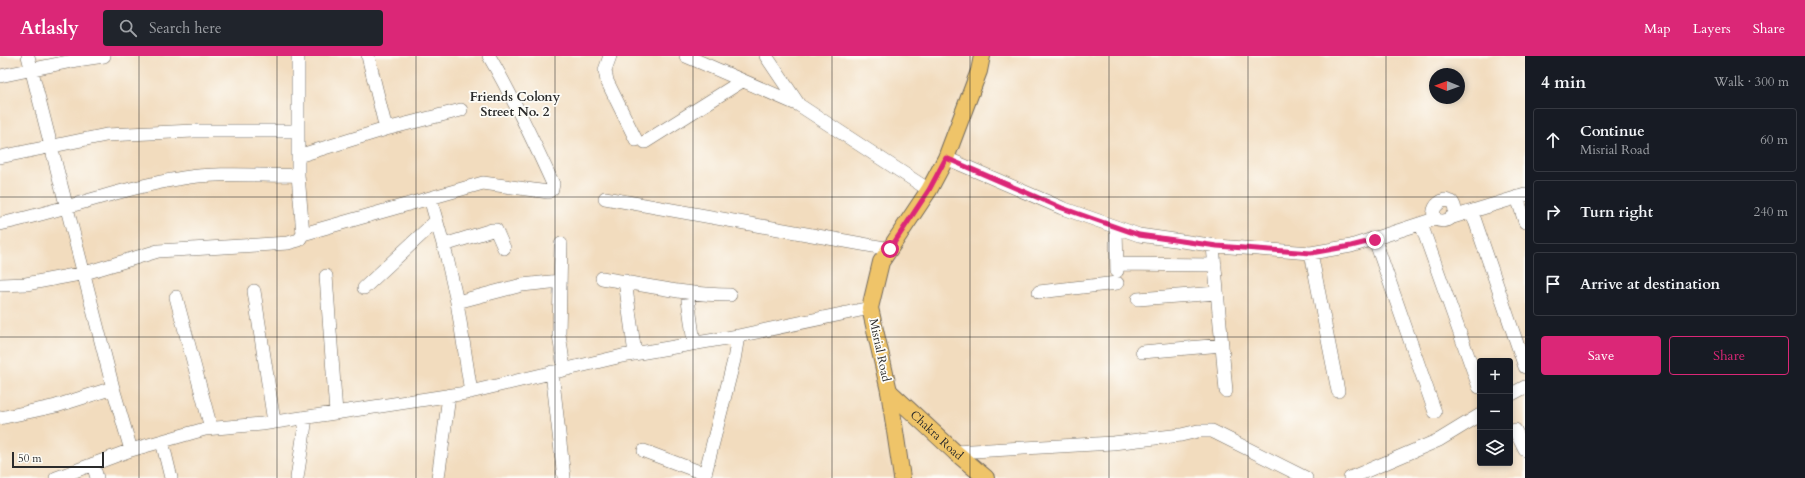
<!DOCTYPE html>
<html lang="en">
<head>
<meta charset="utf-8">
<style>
	:root { --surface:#171b24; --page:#20242c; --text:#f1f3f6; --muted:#9ea1a6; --line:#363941; --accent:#db2777 }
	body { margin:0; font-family:Cardo,serif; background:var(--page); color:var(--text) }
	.controls { position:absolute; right:12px; bottom:12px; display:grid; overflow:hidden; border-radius:4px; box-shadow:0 2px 6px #0003 }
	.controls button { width:36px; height:36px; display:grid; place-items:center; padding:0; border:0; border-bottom:1px solid var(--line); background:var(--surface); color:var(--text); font:20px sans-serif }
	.compass { position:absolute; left:1429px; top:12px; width:36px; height:36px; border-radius:50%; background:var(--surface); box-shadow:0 2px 6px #0003; rotate:271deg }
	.scale { position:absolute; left:12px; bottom:10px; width:92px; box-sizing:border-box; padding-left:4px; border:2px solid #2b2b2b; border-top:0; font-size:11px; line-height:14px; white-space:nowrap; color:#2b2b2b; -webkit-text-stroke:3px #fdfcf7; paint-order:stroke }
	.stop { position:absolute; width:12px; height:12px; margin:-9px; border:3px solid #db2777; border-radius:50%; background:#fff }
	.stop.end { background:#db2777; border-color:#fff; box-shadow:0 1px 4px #0008 }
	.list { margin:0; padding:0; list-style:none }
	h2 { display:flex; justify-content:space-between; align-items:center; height:52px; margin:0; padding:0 16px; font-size:17px }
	h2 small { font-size:13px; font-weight:400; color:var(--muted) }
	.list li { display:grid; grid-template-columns:26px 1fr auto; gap:12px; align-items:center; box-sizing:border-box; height:64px; margin:0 8px 8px; padding:0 8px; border:1px solid var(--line); border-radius:4px }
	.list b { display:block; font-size:15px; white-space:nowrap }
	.list p { margin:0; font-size:13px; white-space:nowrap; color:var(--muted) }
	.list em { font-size:13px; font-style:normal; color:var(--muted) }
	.actions { display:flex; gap:8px; padding:12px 16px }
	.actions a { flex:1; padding:9px 0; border:1px solid var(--accent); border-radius:4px; text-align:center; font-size:14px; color:var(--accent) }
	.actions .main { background:var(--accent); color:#fff }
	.icon { flex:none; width:22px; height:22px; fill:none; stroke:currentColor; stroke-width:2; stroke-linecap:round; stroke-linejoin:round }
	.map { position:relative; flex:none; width:1525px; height:422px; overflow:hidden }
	header { display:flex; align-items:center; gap:24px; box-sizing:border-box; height:56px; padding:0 20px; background:var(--accent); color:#fff }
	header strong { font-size:19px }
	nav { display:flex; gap:22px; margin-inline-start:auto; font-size:14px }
	.search { width:280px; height:36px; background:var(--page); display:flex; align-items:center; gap:10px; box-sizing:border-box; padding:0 14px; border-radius:4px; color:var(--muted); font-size:15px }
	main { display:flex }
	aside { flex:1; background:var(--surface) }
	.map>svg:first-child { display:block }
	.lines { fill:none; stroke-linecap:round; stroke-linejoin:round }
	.minor-casing { stroke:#71695e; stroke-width:14 }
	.major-casing { stroke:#71695e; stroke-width:18 }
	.minor { stroke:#fff; stroke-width:13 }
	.major { stroke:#efc469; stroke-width:16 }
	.route { stroke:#db2777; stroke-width:5 }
	.grid { fill:none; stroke:#2b2b2b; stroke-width:1; stroke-opacity:0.55 }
	.labels { text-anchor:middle; stroke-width:3.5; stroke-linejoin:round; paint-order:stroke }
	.street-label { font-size:12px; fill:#2b2b2b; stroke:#fdfcf7 }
	.neighbourhood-label { font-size:13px; font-weight:bold; fill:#2b2b2b; stroke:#fdfcf7 }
</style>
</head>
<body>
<header>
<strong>Atlasly</strong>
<div class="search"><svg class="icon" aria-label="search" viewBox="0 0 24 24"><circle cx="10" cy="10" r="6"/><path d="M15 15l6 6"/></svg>Search here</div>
<nav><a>Map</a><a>Layers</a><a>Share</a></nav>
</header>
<main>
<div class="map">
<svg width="1525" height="422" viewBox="0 0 1525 422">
	<rect width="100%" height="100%" fill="#fdfcf7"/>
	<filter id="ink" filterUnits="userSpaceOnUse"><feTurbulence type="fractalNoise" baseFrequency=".025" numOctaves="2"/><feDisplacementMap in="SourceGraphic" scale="8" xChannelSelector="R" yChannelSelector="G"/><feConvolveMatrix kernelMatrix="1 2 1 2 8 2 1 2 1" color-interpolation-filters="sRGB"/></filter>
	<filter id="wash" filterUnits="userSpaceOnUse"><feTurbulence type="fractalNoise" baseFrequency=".012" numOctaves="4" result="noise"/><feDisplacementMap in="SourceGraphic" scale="16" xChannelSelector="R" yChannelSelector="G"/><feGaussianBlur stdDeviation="0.9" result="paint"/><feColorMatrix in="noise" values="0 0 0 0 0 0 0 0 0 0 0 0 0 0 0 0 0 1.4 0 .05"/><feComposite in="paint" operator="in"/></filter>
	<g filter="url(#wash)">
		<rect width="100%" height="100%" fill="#f2dcbe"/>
	</g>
	<g filter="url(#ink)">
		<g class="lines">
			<defs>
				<path id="minor" d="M368,0L386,73
					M610,0L605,14L607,25L636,84
					M686,0L799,49L929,134
					M766,0L799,49
					M0,20L77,4L104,0
					M645,86L742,25
					M298,100L386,73L461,54
					M0,101L106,79L194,75H298
					M946,102L1062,152L1139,179L1217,190L1311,197L1351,190L1435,163
					M1517,141L1525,166
					M430,142L447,202L457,246L471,336
					M605,142L890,193
					M1445,144L1452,146C1461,159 1447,169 1435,163C1431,154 1436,147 1445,144Z
					M1472,156L1525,311
					M1453,161L1525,139
					M0,168C61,155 121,132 183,122C220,116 261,120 298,119
					M1421,168L1479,331
					M1116,171L1117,215
					M303,178L483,127L548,136L552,133L553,128C533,84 513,41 489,0
					M1375,184L1435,356
					M561,188L559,278L564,313
					M444,189L492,174H496L504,192
					M1213,190L1226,335
					M1311,197L1338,335
					M1117,208L1215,209
					M326,220L336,357
					M602,222C644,229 687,239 730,239
					M625,225L635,298
					M0,229L26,228L85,217L158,195L288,187L299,184L303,178L298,119V0
					M364,232L436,165
					M254,235L274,366
					M687,236L694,287
					M1039,236L1117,227
					M176,241L211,372
					M1138,243L1217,237
					M457,246L522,229L560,225
					M1142,296L1222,289
					M552,316L564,422
					M113,332L131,394
					M1510,339L1525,331
					M0,362L56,350L113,332L28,0
					M1515,374L1525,394
					M162,385L171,422
					M644,395L705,418
					M955,396L1113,387L1181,379L1198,375H1212L1306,422
					M93,408L97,422
					M56,422L131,394L205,373L262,368L466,337L622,300L738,280L870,252
					M297,422L306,362
					M438,422L449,340
					M704,422L734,304L738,280
					M1350,422L1439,384L1480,359"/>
				<g id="major">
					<path id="s1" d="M889,335L955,396L986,422"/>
					<path d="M902,422L889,335L870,252L881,206L929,134L946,102L979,15L982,0"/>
				</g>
			</defs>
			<use href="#minor" class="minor-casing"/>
			<use href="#major" class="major-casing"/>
			<use href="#minor" class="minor"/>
			<use href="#major" class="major"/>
		</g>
	</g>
	<g class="lines" filter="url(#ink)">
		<path class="route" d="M890,193L929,134L946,102L1062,152L1139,179L1217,190L1311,197L1351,190L1375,184"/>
	</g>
	<path class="grid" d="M139,0V422M277,0V422M416,0V422M555,0V422M693,0V422M832,0V422M970,0V422M1109,0V422M1248,0V422M1386,0V422M0,141H1525M0,281H1525"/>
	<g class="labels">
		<g class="street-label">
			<text transform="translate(880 294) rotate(78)" y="4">Misrial Road</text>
			<text dy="4" stroke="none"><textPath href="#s1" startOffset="65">Chakra Road</textPath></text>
		</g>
		<g class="neighbourhood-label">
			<text x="515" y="45">Friends Colony<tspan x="515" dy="15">Street No. 2</tspan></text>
		</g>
	</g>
</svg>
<div class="controls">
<button>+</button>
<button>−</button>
<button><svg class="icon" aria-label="layers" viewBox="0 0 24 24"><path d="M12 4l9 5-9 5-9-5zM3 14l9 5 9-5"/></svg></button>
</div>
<svg class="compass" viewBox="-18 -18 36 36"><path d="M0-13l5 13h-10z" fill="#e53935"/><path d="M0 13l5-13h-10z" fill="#9ea1a6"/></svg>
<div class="scale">50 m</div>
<div class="stop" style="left:890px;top:193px"></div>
<div class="stop end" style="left:1375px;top:184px"></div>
</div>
<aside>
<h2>4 min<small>Walk · 300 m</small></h2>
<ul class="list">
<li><svg class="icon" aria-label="ahead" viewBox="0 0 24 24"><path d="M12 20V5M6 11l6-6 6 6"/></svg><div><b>Continue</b><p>Misrial Road</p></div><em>60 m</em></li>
<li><svg class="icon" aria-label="right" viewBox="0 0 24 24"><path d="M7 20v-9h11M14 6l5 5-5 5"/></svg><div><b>Turn right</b></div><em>240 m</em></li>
<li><svg class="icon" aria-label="arrive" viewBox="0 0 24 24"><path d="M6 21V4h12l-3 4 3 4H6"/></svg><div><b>Arrive at destination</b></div></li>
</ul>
<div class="actions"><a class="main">Save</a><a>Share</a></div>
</aside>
</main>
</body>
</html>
